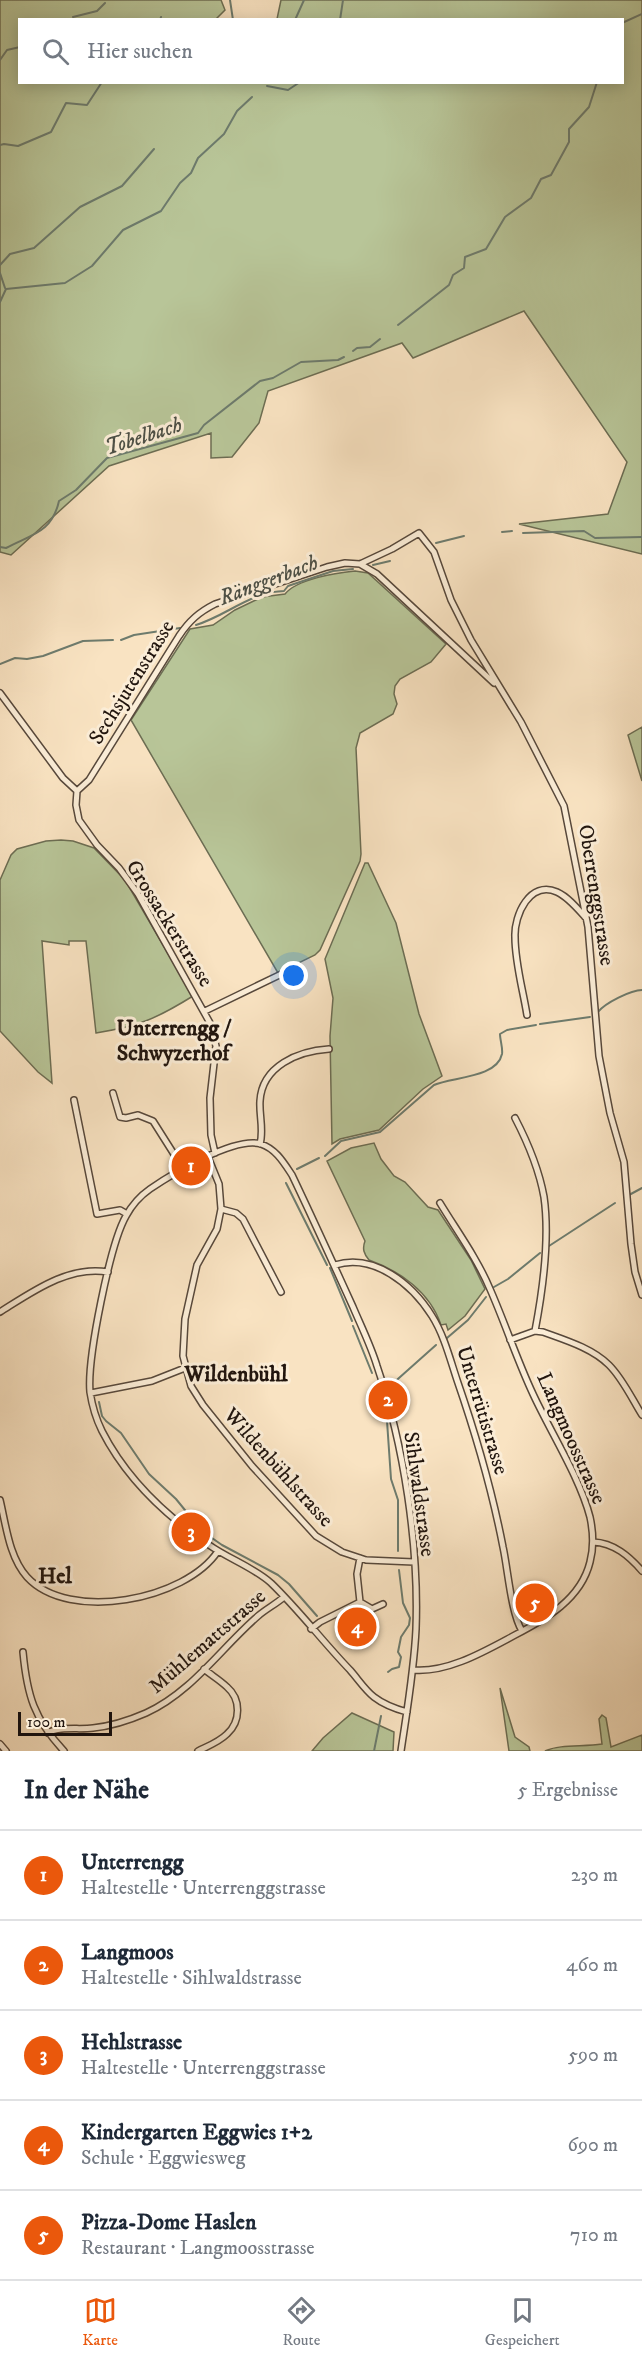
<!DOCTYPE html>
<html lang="de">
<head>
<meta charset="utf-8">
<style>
	:root { --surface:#fff; --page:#f6f6f7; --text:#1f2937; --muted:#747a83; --line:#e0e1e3; --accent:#ea580c }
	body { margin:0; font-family:"IM FELL DW Pica",serif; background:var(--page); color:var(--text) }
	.scale { position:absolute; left:18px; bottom:15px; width:94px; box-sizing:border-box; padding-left:6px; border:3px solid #21150e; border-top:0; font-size:16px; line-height:21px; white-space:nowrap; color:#21150e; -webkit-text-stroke:4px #fbedd7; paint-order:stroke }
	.you { position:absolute; left:294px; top:976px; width:21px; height:21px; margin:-15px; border:4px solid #fff; border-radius:50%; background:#1a73e8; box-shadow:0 0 0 9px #1a73e833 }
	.badge { display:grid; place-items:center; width:39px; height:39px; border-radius:50%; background:var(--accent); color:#fff; font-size:20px; font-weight:700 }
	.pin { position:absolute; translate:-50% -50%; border:3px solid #fff; box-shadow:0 2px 6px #0006 }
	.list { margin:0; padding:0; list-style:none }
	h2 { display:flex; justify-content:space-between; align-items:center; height:78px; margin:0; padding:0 24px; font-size:26px }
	h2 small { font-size:20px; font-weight:400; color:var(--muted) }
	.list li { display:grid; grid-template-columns:39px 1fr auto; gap:18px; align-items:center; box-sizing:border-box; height:90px; padding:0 24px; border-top:2px solid var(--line) }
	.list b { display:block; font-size:22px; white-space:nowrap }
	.list p { margin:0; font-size:20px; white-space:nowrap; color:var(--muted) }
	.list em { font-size:20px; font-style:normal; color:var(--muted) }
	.icon { flex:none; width:33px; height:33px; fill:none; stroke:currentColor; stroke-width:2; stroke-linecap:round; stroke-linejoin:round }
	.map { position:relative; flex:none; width:642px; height:1751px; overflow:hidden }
	.search { position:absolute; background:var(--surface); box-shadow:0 3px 15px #0003; left:18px; right:18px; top:18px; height:66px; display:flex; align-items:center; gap:15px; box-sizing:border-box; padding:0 21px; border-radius:0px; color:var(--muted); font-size:22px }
	.sheet { height:528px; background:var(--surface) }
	nav { display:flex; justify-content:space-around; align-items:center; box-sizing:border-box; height:84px; border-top:2px solid var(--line); background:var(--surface); font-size:16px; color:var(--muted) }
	nav a { display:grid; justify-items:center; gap:3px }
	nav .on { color:var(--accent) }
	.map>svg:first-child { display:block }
	.green { fill:#b8c598; stroke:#6c6d53; stroke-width:1.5 }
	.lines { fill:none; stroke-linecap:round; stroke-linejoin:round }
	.stream { stroke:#6d7b6d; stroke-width:2 }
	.street-casing { stroke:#57483b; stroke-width:8 }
	.street { stroke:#fbedd7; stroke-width:5 }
	.labels { text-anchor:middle; stroke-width:6; stroke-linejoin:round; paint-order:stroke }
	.street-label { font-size:21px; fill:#21150e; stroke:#fbedd7 }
	.water-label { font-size:22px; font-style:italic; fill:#4d5046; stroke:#fbedd7 }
	.neighbourhood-label { font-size:22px; font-weight:bold; fill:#21150e; stroke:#fbedd7 }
</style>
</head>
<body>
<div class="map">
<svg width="642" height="1751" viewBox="0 0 642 1751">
	<rect width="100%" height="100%" fill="#f9e3c2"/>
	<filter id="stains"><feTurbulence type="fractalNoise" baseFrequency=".00333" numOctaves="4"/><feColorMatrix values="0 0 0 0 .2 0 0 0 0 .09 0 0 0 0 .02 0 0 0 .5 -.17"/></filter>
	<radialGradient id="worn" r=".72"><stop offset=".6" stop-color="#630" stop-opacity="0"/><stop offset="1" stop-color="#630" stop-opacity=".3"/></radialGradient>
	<path class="green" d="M0,0H221L225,10L215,20H20V82H622V20L277,19L281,0H642V554L519,524L608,514L627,462L524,311L413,358L402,343L268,391L259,423L232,457L211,458V433L109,466L11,555L0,552Z
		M355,571L368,573L446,644L431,662L400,679L395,686L394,694L397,704L393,714L360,733L356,748L361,854L360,861L320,950L315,955L278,973L131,720L190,629L213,625L235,610L262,597L285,594C297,579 336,573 355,571Z
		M642,727V781L628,735Z
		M61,840L73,841L94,848L125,880L193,996C156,1019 139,1026 96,1033L86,941H69V945L42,941L52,1083L38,1072L0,1031V880L11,855L17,849L46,841Z
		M365,863H368L396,923L419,1014L442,1076L423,1089L379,1130L340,1139L332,1144L330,1036L333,998L325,959Z
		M374,1143L381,1159L394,1176L405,1182L428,1207L438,1210L471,1260L485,1289L465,1316L448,1330L446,1324L441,1325C430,1292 400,1271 369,1260C364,1254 362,1249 365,1241L327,1161L351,1148Z
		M500,1688L515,1737L529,1747L530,1751H509Z
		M352,1713L394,1732L393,1751H312L323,1738Z
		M602,1715L606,1718L611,1747L642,1735V1751H545C560,1744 583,1747 602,1744L599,1719Z"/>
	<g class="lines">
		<path class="stream" d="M230,0L233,20
			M73,17L97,11L105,3
			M160,20L161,17
			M295,20L304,0
			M340,20L343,0
			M622,23L642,14
			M0,60L7,50L20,47
			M267,86L288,90L300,82
			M0,145L4,144L18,146L51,132L66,103L87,105L102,82
			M0,265L10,254L34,248L80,207L122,186L154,149
			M0,273L5,288
			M0,302L6,289L65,283L92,266L123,230L161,211L180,183L191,173L198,158L224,134L237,111L252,97
			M398,325L449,285L453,275L464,268L465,257L486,249L505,217L531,198L541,179L551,175L569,142V129L589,107L597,82
			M353,351L357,348L370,347L380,339
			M502,532L512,531
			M523,533L584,531L595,538L642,537
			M436,543L464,536
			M0,547L6,548C33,534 52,532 59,501L76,490L107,458L198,433L204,425L260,381L273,378L301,362L338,360L344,357
			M373,565L390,561
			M196,625C219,618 238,603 261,595C268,592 276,592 284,591L288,586L333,571L353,569
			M121,640L134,635L180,628
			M0,664L15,658L27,659L43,656L83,641L113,640
			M598,1012C605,1003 631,990 642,990
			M540,1024L590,1017
			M325,1156L341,1141L380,1132L434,1085C452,1077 497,1078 502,1054C503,1048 500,1040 500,1034L507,1030L536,1025
			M297,1169L319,1158
			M286,1183L327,1265
			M629,1195L642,1188
			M549,1246L615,1203
			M330,1268L352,1321
			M494,1287L508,1279L540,1253
			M353,1326L372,1373
			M447,1338L468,1320L486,1297
			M390,1386L436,1345
			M99,1402L102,1416L106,1421L121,1433L149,1474L176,1499L202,1531L222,1545L278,1575L289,1584L317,1616
			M387,1421L391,1479L398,1500V1551
			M388,1672L392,1669L399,1667L401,1657L398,1652L401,1637L409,1625L410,1618L403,1603L399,1570
			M374,1751L381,1716"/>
		<defs>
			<path id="street" d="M360,564L377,574L494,683
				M0,693L63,778L77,791
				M77,791L89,780L179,636C189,621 199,612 215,604L327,567L345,563L360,564L392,549L419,533L434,552L451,600L471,640L521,722L564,806L588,927L599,1056L610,1113L624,1162L631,1244L635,1272L642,1295
				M77,791L76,805L79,820L97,845L119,868L138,894L210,1023L216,1046L210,1098L211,1135L215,1153
				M205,1011L296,967
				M527,1015C523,990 515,963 515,937C514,915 530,880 557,892C568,897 577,908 585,917
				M113,1093L120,1117L126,1118L138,1115L153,1121L184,1170
				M74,1100L97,1214L120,1210L127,1214
				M515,1118C528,1143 539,1169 544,1197C550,1239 543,1289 535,1331
				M260,1144C264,1130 259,1115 260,1101C262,1066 298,1051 329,1049
				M208,1157L219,1184L221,1209L217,1229L197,1265L185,1319L183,1356L191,1386L203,1405L252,1466L316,1536L342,1552L366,1560L414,1562
				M221,1209L236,1213L243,1219L281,1292
				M335,1265C374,1253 412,1284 432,1316C444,1335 450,1359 457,1380C476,1435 492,1490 503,1547C508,1570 511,1613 522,1631
				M0,1312C32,1292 69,1265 108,1272
				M510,1340L535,1331L543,1332C565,1340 592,1348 609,1365C623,1379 632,1399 642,1415
				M91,1393L152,1381L185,1368
				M0,1500C6,1525 9,1557 27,1577C69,1623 186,1600 218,1551
				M593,1542C614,1543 629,1556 642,1571
				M360,1558L357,1574L360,1602
				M360,1602L372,1609L383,1604
				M311,1629L320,1622L360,1602
				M23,1652C27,1695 34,1719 64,1751
				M413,1670C448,1673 485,1651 515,1635C546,1619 581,1599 590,1562C594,1547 593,1531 590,1517C580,1478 550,1431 533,1394C517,1360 505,1323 490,1289C477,1258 457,1231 440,1203
				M48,1733C60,1726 79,1730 93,1728C112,1726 130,1720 146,1713C192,1692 221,1648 258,1616C266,1609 276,1604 284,1597
				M0,1744L6,1751
				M198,1751C208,1746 219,1742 227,1734C241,1721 241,1699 227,1687C220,1680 211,1675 204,1669
				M401,1751C407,1710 414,1671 416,1629C419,1546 404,1445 377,1366C371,1346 361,1326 353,1307C333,1263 313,1219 292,1175C284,1163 276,1149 261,1144C235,1136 172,1174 150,1189C140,1196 132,1205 126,1216C110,1244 87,1359 90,1392C92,1405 96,1419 102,1431C126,1478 166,1516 209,1545C229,1559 253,1567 271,1583C299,1610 323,1642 350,1670C358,1679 365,1690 374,1697C383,1704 396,1709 407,1712"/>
		</defs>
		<use href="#street" class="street-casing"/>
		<use href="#street" class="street"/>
	</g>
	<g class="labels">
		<g class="street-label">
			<text transform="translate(131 682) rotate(-58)" y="7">Sechsjutenstrasse</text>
			<text transform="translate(597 895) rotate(81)" y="7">Oberrenggstrasse</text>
			<text transform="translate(170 923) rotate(58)" y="7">Grossackerstrasse</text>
			<text transform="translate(483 1410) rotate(73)" y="7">Unterrütistrasse</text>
			<text transform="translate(572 1438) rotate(66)" y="7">Langmoosstrasse</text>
			<text transform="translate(279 1467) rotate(48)" y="7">Wildenbühlstrasse</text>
			<text transform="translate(420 1494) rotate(82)" y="7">Sihlwaldstrasse</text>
			<text transform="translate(207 1641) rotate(-41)" y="7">Mühlemattstrasse</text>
		</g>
		<g class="water-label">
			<text transform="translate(143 435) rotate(-18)" y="8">Tobelbach</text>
			<text transform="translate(268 579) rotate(-21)" y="8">Ränggerbach</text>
		</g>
		<g class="neighbourhood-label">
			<text x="173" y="1035">Unterrengg /<tspan x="173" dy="25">Schwyzerhof</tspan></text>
			<text x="236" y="1381">Wildenbühl</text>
			<text x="55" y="1583">Hel</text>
		</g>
	</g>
	<rect width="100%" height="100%" filter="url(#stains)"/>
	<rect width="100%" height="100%" fill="url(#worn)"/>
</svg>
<div class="scale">100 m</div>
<div class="you"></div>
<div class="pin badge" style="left:191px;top:1166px">1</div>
<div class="pin badge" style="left:388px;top:1400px">2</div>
<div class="pin badge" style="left:191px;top:1532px">3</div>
<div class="pin badge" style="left:357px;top:1627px">4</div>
<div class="pin badge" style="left:535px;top:1603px">5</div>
<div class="search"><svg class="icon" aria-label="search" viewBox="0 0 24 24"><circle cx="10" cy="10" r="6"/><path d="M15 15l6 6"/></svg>Hier suchen</div>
</div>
<section class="sheet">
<h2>In der Nähe<small>5 Ergebnisse</small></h2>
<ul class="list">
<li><span class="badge">1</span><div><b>Unterrengg</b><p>Haltestelle · Unterrenggstrasse</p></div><em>230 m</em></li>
<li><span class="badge">2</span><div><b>Langmoos</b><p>Haltestelle · Sihlwaldstrasse</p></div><em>460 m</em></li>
<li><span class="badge">3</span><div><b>Hehlstrasse</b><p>Haltestelle · Unterrenggstrasse</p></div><em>590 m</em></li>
<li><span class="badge">4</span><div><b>Kindergarten Eggwies 1+2</b><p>Schule · Eggwiesweg</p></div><em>690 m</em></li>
<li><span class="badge">5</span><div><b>Pizza-Dome Haslen</b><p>Restaurant · Langmoosstrasse</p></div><em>710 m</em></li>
</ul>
</section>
<nav>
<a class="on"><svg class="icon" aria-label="map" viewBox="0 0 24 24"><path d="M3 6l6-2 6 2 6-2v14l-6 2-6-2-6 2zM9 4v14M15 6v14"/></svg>Karte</a>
<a><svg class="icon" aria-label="directions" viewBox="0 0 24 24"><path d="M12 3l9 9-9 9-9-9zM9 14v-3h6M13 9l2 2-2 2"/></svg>Route</a>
<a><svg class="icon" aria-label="saved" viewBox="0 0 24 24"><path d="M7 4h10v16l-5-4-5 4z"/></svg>Gespeichert</a>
</nav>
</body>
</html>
